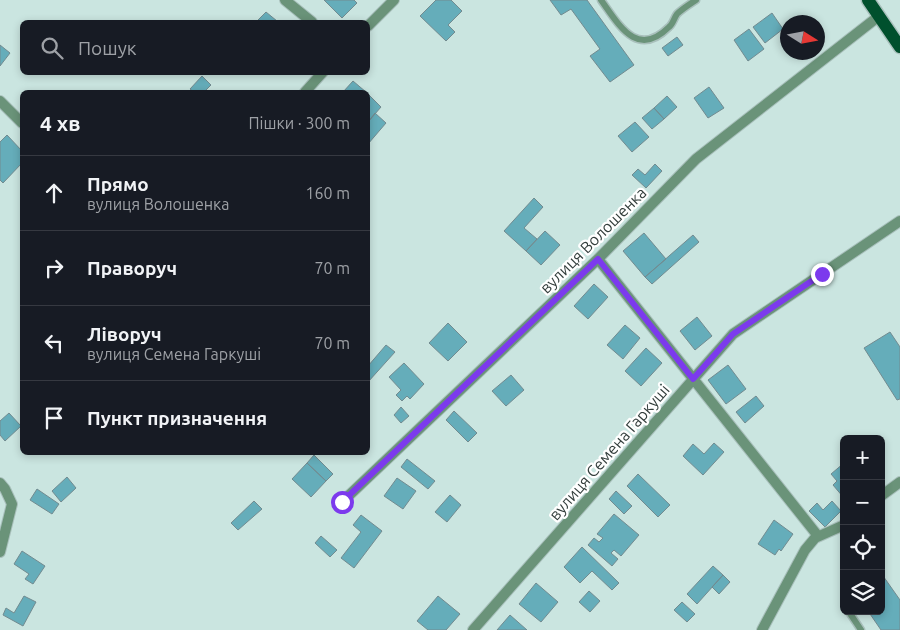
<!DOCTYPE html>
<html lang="uk">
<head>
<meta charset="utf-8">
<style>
	:root { --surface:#171b24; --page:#242831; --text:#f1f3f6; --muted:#9ea1a6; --line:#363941 }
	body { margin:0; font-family:Ubuntu,sans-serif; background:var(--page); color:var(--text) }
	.controls { position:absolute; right:15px; bottom:15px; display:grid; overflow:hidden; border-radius:8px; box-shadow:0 2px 8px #0003 }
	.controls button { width:45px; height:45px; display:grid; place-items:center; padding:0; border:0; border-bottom:1px solid var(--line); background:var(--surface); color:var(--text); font:25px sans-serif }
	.compass { position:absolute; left:780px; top:15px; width:45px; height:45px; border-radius:50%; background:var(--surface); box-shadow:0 2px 8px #0003; rotate:101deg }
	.stop { position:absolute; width:15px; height:15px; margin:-11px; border:4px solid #7c3aed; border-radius:50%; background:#fff }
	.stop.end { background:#7c3aed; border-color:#fff; box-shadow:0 1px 5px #0008 }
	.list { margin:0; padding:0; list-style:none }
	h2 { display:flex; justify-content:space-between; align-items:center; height:65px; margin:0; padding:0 20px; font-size:21px }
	h2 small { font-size:16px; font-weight:400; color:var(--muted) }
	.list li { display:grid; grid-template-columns:32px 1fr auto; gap:15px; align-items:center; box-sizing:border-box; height:75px; padding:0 20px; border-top:1px solid var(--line) }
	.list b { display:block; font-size:19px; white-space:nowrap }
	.list p { margin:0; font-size:16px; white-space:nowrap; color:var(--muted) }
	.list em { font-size:16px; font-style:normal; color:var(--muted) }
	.icon { flex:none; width:28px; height:28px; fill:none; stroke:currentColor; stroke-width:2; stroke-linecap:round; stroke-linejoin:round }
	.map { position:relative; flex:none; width:900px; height:630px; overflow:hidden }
	.search { position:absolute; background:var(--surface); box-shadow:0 2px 8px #0003; left:20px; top:20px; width:350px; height:55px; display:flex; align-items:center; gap:12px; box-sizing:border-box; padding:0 18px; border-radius:8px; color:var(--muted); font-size:19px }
	.panel { position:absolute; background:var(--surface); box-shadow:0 2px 8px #0003; left:20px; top:90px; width:350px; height:365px; border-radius:8px }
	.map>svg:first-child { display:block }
	.building { fill:#65adba; stroke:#728b90 }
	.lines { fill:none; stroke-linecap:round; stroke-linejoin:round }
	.lane-casing { stroke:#a9c0bc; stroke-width:9 }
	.street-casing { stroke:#a9c0bc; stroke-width:12 }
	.primary-casing { stroke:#a9c0bc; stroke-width:15 }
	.lane { stroke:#6a9379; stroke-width:6 }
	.street { stroke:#6a9379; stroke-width:10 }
	.primary { stroke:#00502d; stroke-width:12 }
	.route { stroke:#7c3aed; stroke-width:6 }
	.labels { text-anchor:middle; stroke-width:4.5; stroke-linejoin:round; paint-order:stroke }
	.street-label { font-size:16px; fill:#333e3c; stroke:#fff }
</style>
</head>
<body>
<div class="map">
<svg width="900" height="630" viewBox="0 0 900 630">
	<rect width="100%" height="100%" fill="#cae5e0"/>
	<path class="building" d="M324,0H354L357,3L342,18Z
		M436,0H451L462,11L448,25L455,32L446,41L420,16Z
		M550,0H587L634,65L610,82L590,56L600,49L571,9L561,15Z
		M266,12L277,21L275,22H256Z
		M772,13L783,29L765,43L753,27Z
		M749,29L764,49L748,61L734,40Z
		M677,37L683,45L668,56L662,48Z
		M0,45L10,53L0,66Z
		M202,76L211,85L204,92H194L190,89Z
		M353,81L366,92H343Z
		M709,87L724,108L708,118L694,98Z
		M368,94L381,107L368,122Z
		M667,96L677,107L664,119L654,108Z
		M654,108L664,119L652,129L642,118Z
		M375,113L386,123L368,144V122Z
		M635,122L649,137L632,152L618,136Z
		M7,135L22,151V163L3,183L0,180V142Z
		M655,164L662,171L646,188L632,175L638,169L645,175Z
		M534,198L543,207L524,228L537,239L526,251L504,231Z
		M545,231L560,245L541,265L526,251Z
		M644,233L666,259L645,277L623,251Z
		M693,235L699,242L652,284L645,277Z
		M594,284L608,297L588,319L574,306Z
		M697,317L712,336L695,350L680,331Z
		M448,323L467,342L448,361L429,343Z
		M625,325L640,338L623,359L607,345Z
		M890,332L900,347V399L897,400L864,348Z
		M386,345L395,352L368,382V366Z
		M646,348L662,363L641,386L625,371Z
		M404,363L424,384L410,399L407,396L402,401L396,395L401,390L389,377Z
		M728,365L746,389L726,404L708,380Z
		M511,375L524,390L506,406L492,391Z
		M756,396L764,406L745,423L736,412Z
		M401,407L409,416L401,423L394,415Z
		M454,411L477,433L468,442L446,420Z
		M9,413L21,426L5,441L0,435V421Z
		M714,443L724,452L703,475L683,456L693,444L704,454Z
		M314,455L333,474L326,481L307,463Z
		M407,459L435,481L428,489L401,467Z
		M307,463L326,481L311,497L292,479Z
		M844,463V498L833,485L837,481L831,474Z
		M638,474L670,505L658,517L627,486Z
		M67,477L76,488L61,502L52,491Z
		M397,478L416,491L403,509L384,496Z
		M37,489L59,504L52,514L30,500Z
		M616,491L632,506L624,514L609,499Z
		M450,495L461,505L447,522L435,512Z
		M254,501L262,509L238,530L231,523Z
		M832,501L841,511L825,527L809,511L817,503L823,510Z
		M614,514L639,535L621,556L614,550L611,553L618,559L612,566L588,545L594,538L599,542L603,538L597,534Z
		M361,515L382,531L354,568L341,558L361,532L353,525Z
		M774,520L793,534L781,551L779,549L775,555L758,544Z
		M321,536L337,550L330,557L315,543Z
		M582,547L619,583L612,590L592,571L580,583L564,567Z
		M22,551L45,566L33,584L25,579L29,574L14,564Z
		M713,566L723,575L697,604L687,594Z
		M881,573L900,600V630H881L868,611H881Z
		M723,575L730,582L719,594L712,587Z
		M536,583L558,602L541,622L519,604Z
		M589,591L600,601L590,612L579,602Z
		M24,596L36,602L23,626L3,615L6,608L14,613Z
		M438,596L460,614L446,630H428L417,621Z
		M682,602L695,614L687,622L674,610Z
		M510,615L527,630H497Z"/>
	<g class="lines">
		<defs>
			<path id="lane" d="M601,0C619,25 637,59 669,27C673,24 674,18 677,14C682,9 690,4 696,0
				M849,612L861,630"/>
			<path id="street" d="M285,0L312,22
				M368,26L394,0
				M305,92L323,72
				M0,101L22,123
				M598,259L818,536
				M0,483L5,489L12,504L0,552
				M881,496L900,482
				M342,502L598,259L696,159L879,16
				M473,630L733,334L900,221
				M762,630L805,550L815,538L844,525"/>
			<path id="primary" d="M868,0L900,47"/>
		</defs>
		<use href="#lane" class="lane-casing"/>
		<use href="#street" class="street-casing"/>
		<use href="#primary" class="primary-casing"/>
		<use href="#lane" class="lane"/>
		<use href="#street" class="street"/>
		<use href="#primary" class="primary"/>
	</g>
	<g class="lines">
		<path class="route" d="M342,502L598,259L693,379L733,334L822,274"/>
	</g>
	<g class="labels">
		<g class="street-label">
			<text transform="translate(593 240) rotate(-45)" y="6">вулиця Волошенка</text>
			<text transform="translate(609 452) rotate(-49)" y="6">вулиця Семена Гаркуші</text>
		</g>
	</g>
</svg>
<div class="controls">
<button>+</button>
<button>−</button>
<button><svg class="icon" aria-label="locate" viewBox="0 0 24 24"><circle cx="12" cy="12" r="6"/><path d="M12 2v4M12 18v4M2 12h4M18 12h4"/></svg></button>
<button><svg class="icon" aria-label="layers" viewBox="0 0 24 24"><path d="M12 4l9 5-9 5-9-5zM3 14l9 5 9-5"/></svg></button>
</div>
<svg class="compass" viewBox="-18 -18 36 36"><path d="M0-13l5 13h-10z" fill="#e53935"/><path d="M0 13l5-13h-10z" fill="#9ea1a6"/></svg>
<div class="stop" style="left:342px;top:502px"></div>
<div class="stop end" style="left:822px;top:274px"></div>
<div class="search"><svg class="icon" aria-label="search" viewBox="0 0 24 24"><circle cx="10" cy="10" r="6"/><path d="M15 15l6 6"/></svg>Пошук</div>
<section class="panel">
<h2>4 хв<small>Пішки · 300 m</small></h2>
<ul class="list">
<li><svg class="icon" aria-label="ahead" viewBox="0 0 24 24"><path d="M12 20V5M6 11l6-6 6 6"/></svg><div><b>Прямо</b><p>вулиця Волошенка</p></div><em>160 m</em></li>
<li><svg class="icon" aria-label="right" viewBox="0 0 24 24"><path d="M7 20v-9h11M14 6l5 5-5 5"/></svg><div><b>Праворуч</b></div><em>70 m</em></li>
<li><svg class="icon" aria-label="left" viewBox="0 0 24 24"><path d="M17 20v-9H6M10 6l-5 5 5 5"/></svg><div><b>Ліворуч</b><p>вулиця Семена Гаркуші</p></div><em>70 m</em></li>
<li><svg class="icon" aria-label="arrive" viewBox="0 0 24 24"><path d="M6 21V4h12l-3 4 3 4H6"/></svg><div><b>Пункт призначення</b></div></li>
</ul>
</section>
</div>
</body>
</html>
